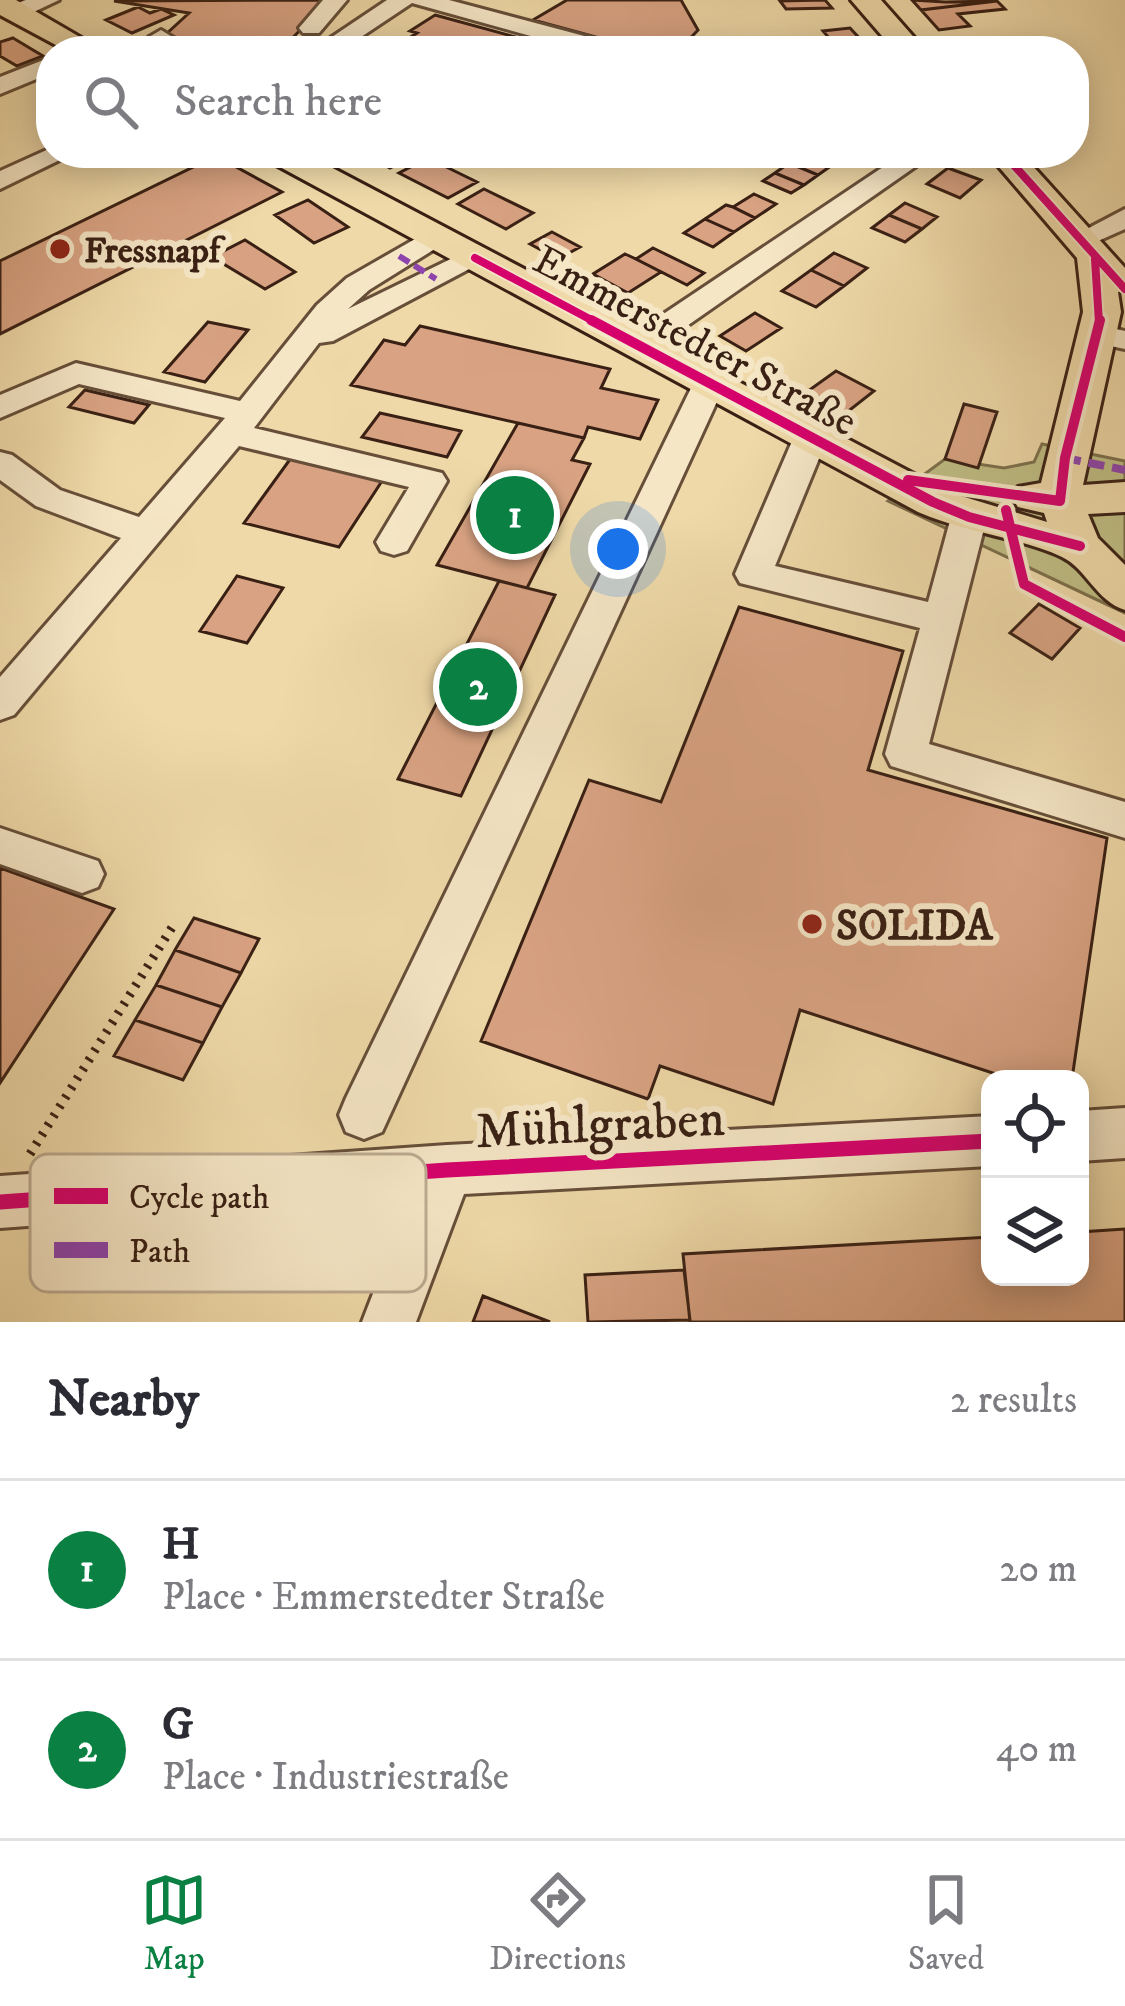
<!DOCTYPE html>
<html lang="en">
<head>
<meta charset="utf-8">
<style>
	:root { --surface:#fff; --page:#f7f7f7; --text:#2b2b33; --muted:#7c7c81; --line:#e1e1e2; --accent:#0b8043 }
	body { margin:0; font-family:"IM FELL DW Pica",serif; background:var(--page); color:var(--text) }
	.controls { position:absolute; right:36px; bottom:36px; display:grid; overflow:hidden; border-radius:24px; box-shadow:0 6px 30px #0003 }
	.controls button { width:108px; height:108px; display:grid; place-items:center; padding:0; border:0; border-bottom:3px solid var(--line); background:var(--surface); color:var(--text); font:60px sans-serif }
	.you { position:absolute; left:618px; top:549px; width:42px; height:42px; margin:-30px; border:9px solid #fff; border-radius:50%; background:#1a73e8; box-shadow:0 0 0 18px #1a73e833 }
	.badge { display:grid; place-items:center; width:78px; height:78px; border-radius:50%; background:var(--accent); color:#fff; font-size:39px; font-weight:700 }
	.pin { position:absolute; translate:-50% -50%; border:6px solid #fff; box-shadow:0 3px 12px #0006 }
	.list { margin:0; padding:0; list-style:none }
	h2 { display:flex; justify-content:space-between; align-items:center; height:156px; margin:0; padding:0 48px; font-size:51px }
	h2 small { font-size:39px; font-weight:400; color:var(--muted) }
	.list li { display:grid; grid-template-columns:78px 1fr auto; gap:36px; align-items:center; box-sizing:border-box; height:180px; padding:0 48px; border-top:3px solid var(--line) }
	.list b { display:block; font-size:45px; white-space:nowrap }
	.list p { margin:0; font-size:39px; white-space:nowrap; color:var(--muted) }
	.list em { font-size:39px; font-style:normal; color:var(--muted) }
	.icon { flex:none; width:66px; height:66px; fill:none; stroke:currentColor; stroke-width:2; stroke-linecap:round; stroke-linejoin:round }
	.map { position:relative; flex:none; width:1125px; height:1322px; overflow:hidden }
	.search { position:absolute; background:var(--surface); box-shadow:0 6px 30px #0003; left:36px; right:36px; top:36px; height:132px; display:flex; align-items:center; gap:30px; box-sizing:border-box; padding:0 42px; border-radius:48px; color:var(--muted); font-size:45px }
	.sheet { height:516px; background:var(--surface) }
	nav { display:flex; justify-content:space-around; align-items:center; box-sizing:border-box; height:168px; border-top:3px solid var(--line); background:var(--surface); font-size:33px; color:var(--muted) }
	nav a { display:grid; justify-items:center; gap:6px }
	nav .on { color:var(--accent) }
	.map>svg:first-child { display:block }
	.green { fill:#bfbe84; stroke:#7c6f4c; stroke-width:3 }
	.building { fill:#d9a383; stroke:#392014; stroke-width:3 }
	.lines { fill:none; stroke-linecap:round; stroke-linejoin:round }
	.minor-casing { stroke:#664e39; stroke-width:6 }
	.major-casing { stroke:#392014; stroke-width:6 }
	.path { stroke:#392014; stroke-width:9; stroke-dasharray:3 8; stroke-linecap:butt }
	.minor { fill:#f5e6c6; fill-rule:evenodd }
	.major { fill:#efd9a8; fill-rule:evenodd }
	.quiet-far1 { stroke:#8e44ad; stroke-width:6; stroke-dasharray:12 6; stroke-linecap:butt }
	.quiet { stroke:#8e44ad; stroke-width:8; stroke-dasharray:16 8; stroke-linecap:butt }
	.cycleway-far2-casing { stroke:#f5e6c6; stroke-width:12 }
	.cycleway-far1-casing { stroke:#f5e6c6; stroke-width:18 }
	.cycleway-casing { stroke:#f5e6c6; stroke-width:22 }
	.cycleway-far2 { stroke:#d6006c; stroke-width:8 }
	.cycleway-far1 { stroke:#d6006c; stroke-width:10 }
	.cycleway { stroke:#d6006c; stroke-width:15 }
	.poi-dot { fill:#8f2418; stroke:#f5e6c6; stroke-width:4.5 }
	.labels { text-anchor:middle; stroke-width:12; stroke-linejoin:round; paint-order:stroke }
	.far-poi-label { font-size:36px; font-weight:bold; fill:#392014; stroke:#f5e6c6; text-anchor:start }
	.street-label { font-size:42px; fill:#392014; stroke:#f5e6c6 }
	.poi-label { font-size:42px; font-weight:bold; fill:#392014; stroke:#f5e6c6; text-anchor:start }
	.near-street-label { font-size:51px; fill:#392014; stroke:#f5e6c6 }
	.key { fill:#f5e6c6; stroke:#bdab91; stroke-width:3 }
	.key-label { font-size:33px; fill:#392014 }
</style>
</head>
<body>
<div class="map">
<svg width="1125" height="1322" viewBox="0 0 1125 1322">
	<rect width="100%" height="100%" fill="#efd9a8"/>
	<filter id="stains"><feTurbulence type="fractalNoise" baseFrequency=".00167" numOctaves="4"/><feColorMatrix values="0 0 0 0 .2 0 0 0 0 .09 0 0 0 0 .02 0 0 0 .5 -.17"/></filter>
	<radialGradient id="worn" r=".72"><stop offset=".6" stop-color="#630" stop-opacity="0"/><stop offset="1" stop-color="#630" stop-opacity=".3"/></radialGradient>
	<path class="green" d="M1042,444L1125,461V613L888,501L945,459L1004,468L1034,462Z"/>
	<path class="building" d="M329,0L282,49L247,43L242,49L164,36L189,13L114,1Z
		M567,0H681L698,30L678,51H647L533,20Z
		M825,0L832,8L786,9L780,1Z
		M912,0L945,2L997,1L921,10Z
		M997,1L1005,9L958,14L970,26L939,30L921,10Z
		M138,7L150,13L161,9L174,15L132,33L106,20Z
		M435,15L519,38L502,51H464L432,39L426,43L409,38L417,33L410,31Z
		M850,28L862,41L835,45L823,31Z
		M13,38L43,56L17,66L0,56V42Z
		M362,153H414L416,154L390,168Z
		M805,153H810L835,163L818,175L789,163Z
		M216,156L282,192L0,334V261Z
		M428,158L477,182L448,198L399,173Z
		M789,163L818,175L804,185L775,173Z
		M948,168L981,180L960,198L927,184Z
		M775,173L804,185L791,193L763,181Z
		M484,189L533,213L506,229L458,204Z
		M754,194L776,204L755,218L733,207Z
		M308,200L348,227L314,243L275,215Z
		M905,203L937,217L922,229L889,215Z
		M726,205L733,207L755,218L734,232L705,219Z
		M889,215L922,229L905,242L872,228Z
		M705,219L734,232L713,247L684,233Z
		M552,232L580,247L558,259L530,244Z
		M245,240L295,272L265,289L212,257Z
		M653,248L704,273L687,285L636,259Z
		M834,253L867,268L844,286L811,270Z
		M625,254L636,259L661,272L628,293L593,274Z
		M811,270L844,286L816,307L782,291Z
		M755,313L781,328L746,351L720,336Z
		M208,322L248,330L205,382L164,372Z
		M420,326L610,369L601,388L658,400L640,439L588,427L584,438L351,385L384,340L405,345Z
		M836,371L874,391L846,413L808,391Z
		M85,390L149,405L134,423L69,407Z
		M964,404L997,412L978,468L945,459Z
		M380,413L461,431L447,457L362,437Z
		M518,423L584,438L572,460L590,464L527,588L437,565Z
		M291,458L382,481L339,547L244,523Z
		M237,576L283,588L247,643L200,631Z
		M499,581L555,595L461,796L398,779Z
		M1039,604L1080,628L1052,659L1010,633Z
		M739,607L903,651L868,770L1107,838L1072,1079H1011L800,1010L773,1104L660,1066L648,1099L481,1041L589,780L661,802Z
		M0,868L114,909L0,1083Z
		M194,918L259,939L241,973L175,950Z
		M175,950L241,973L222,1007L156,985Z
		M156,985L222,1007L203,1043L135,1020Z
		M135,1020L203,1043L183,1080L114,1056Z
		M1125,1229V1322H690L683,1254L990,1237V1277H1080V1232Z
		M684,1270L690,1320L588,1322L585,1275Z
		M483,1296L550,1322H473Z"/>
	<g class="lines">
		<defs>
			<path id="minor" d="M26,0H59L23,17H7V7Z
				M323,0H347L319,33H303L299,28Z
				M387,0H449L622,46L625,51H585L412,3L340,51H311Z
				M161,30L195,51H166L149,37Z
				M51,57V73L0,94V77Z
				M51,148V153H74L0,189V171Z
				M904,153H935L648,353H626L621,346L626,339Z
				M1125,209V229L1080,249L1066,240Z
				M436,227L450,236L446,242L369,290L348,309L465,252H485L490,258L333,341L319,343L254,428L442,473L447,481L407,551L394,555L381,551L376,542L409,487L239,446L14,715L0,720V677L121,538L36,506L0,480V452L12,455L60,490L139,517L225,418L79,384L0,418V395L76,363L240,401L317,305L347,278Z
				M1098,325L1125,331V349L1087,341L1082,334Z
				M709,374L725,384L382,1132L364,1139L346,1132L339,1115L346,1098L693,384Z
				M810,428L822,431L827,439L775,566L928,602L951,517L956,508H982L987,517L929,744L1125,802V838L891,766L885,754L920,628L740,583L735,574L793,439L798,431Z
				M0,828L98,861L104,874L98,887L82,893L0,864Z
				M1125,1108V1158L1080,1161V1111Z
				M990,1116V1166L464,1194L416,1322H362L410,1198L0,1228V1176L447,1145Z"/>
			<path id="major" d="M0,0H16L104,51H67L0,15Z
				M851,0H881L926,51H895Z
				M263,153H304L948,492L1047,522L1044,513L1018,507L1011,497L1018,487L1041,483L1083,312L1077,258L987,153H1021L1125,268V290L1118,292L1121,312L1083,485L1125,482V512L1088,514L1098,538L1125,565V610C1096,601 1087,569 1062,557C1022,538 963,532 918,512L267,160Z"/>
		</defs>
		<use href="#minor" class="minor-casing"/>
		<use href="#major" class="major-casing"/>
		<path class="path" d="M30,1154L176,921"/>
		<use href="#minor" class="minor"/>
		<use href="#major" class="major"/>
		<path class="quiet-far1" d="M399,256L436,279"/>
		<path class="quiet" d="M1065,458L1125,470"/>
		<defs>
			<path id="cycleway-far2" d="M1003,153L1125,289
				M475,258L597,323
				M1095,259L1099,323"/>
			<path id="cycleway-far1" d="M591,320L933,502L969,517L1080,546
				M908,480L1060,501L1065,458L1100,320
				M1006,510L1024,584L1125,637"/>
			<path id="cycleway" d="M0,1202L447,1170L990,1141"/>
		</defs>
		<use href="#cycleway-far2" class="cycleway-far2-casing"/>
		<use href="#cycleway-far1" class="cycleway-far1-casing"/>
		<use href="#cycleway" class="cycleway-casing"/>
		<use href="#cycleway-far2" class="cycleway-far2"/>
		<use href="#cycleway-far1" class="cycleway-far1"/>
		<use href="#cycleway" class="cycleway"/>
	</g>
	<g class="poi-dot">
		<circle cx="60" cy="249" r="12"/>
		<circle cx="812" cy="924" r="12"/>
	</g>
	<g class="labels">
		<g class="far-poi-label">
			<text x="84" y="262">Fressnapf</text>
		</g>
		<g class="street-label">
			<text transform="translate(696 339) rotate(28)" y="15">Emmerstedter Straße</text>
		</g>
		<g class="poi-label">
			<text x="836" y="939">SOLIDA</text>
		</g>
		<g class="near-street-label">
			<text transform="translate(600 1123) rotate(-3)" y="18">Mühlgraben</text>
		</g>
	</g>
	<rect x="30" y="1154" width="396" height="138" rx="18" class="key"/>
	<rect x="54" y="1188" width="54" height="16" fill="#d6006c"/>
	<rect x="54" y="1242" width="54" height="16" fill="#8e44ad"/>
	<g class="key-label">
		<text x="129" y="1208">Cycle path</text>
		<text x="129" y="1262">Path</text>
	</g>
	<rect width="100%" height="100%" filter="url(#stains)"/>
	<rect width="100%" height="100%" fill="url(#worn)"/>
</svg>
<div class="controls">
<button><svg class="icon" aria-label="locate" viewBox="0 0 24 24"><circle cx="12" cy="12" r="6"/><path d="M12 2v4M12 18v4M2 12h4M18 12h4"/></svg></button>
<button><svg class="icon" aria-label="layers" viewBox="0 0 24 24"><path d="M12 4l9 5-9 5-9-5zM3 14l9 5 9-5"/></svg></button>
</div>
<div class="you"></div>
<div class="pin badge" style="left:515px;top:515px">1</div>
<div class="pin badge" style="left:478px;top:687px">2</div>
<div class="search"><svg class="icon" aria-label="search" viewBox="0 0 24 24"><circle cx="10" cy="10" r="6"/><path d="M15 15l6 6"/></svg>Search here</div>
</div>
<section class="sheet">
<h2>Nearby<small>2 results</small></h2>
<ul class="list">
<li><span class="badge">1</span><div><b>H</b><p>Place · Emmerstedter Straße</p></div><em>20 m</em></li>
<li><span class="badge">2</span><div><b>G</b><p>Place · Industriestraße</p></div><em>40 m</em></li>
</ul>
</section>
<nav>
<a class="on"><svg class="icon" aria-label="map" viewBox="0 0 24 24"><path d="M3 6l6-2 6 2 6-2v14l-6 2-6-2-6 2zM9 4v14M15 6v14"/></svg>Map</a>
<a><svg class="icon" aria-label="directions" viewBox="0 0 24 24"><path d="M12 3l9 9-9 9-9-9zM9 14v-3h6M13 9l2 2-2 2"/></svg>Directions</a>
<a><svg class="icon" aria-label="saved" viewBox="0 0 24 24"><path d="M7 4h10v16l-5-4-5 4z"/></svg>Saved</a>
</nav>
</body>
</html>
